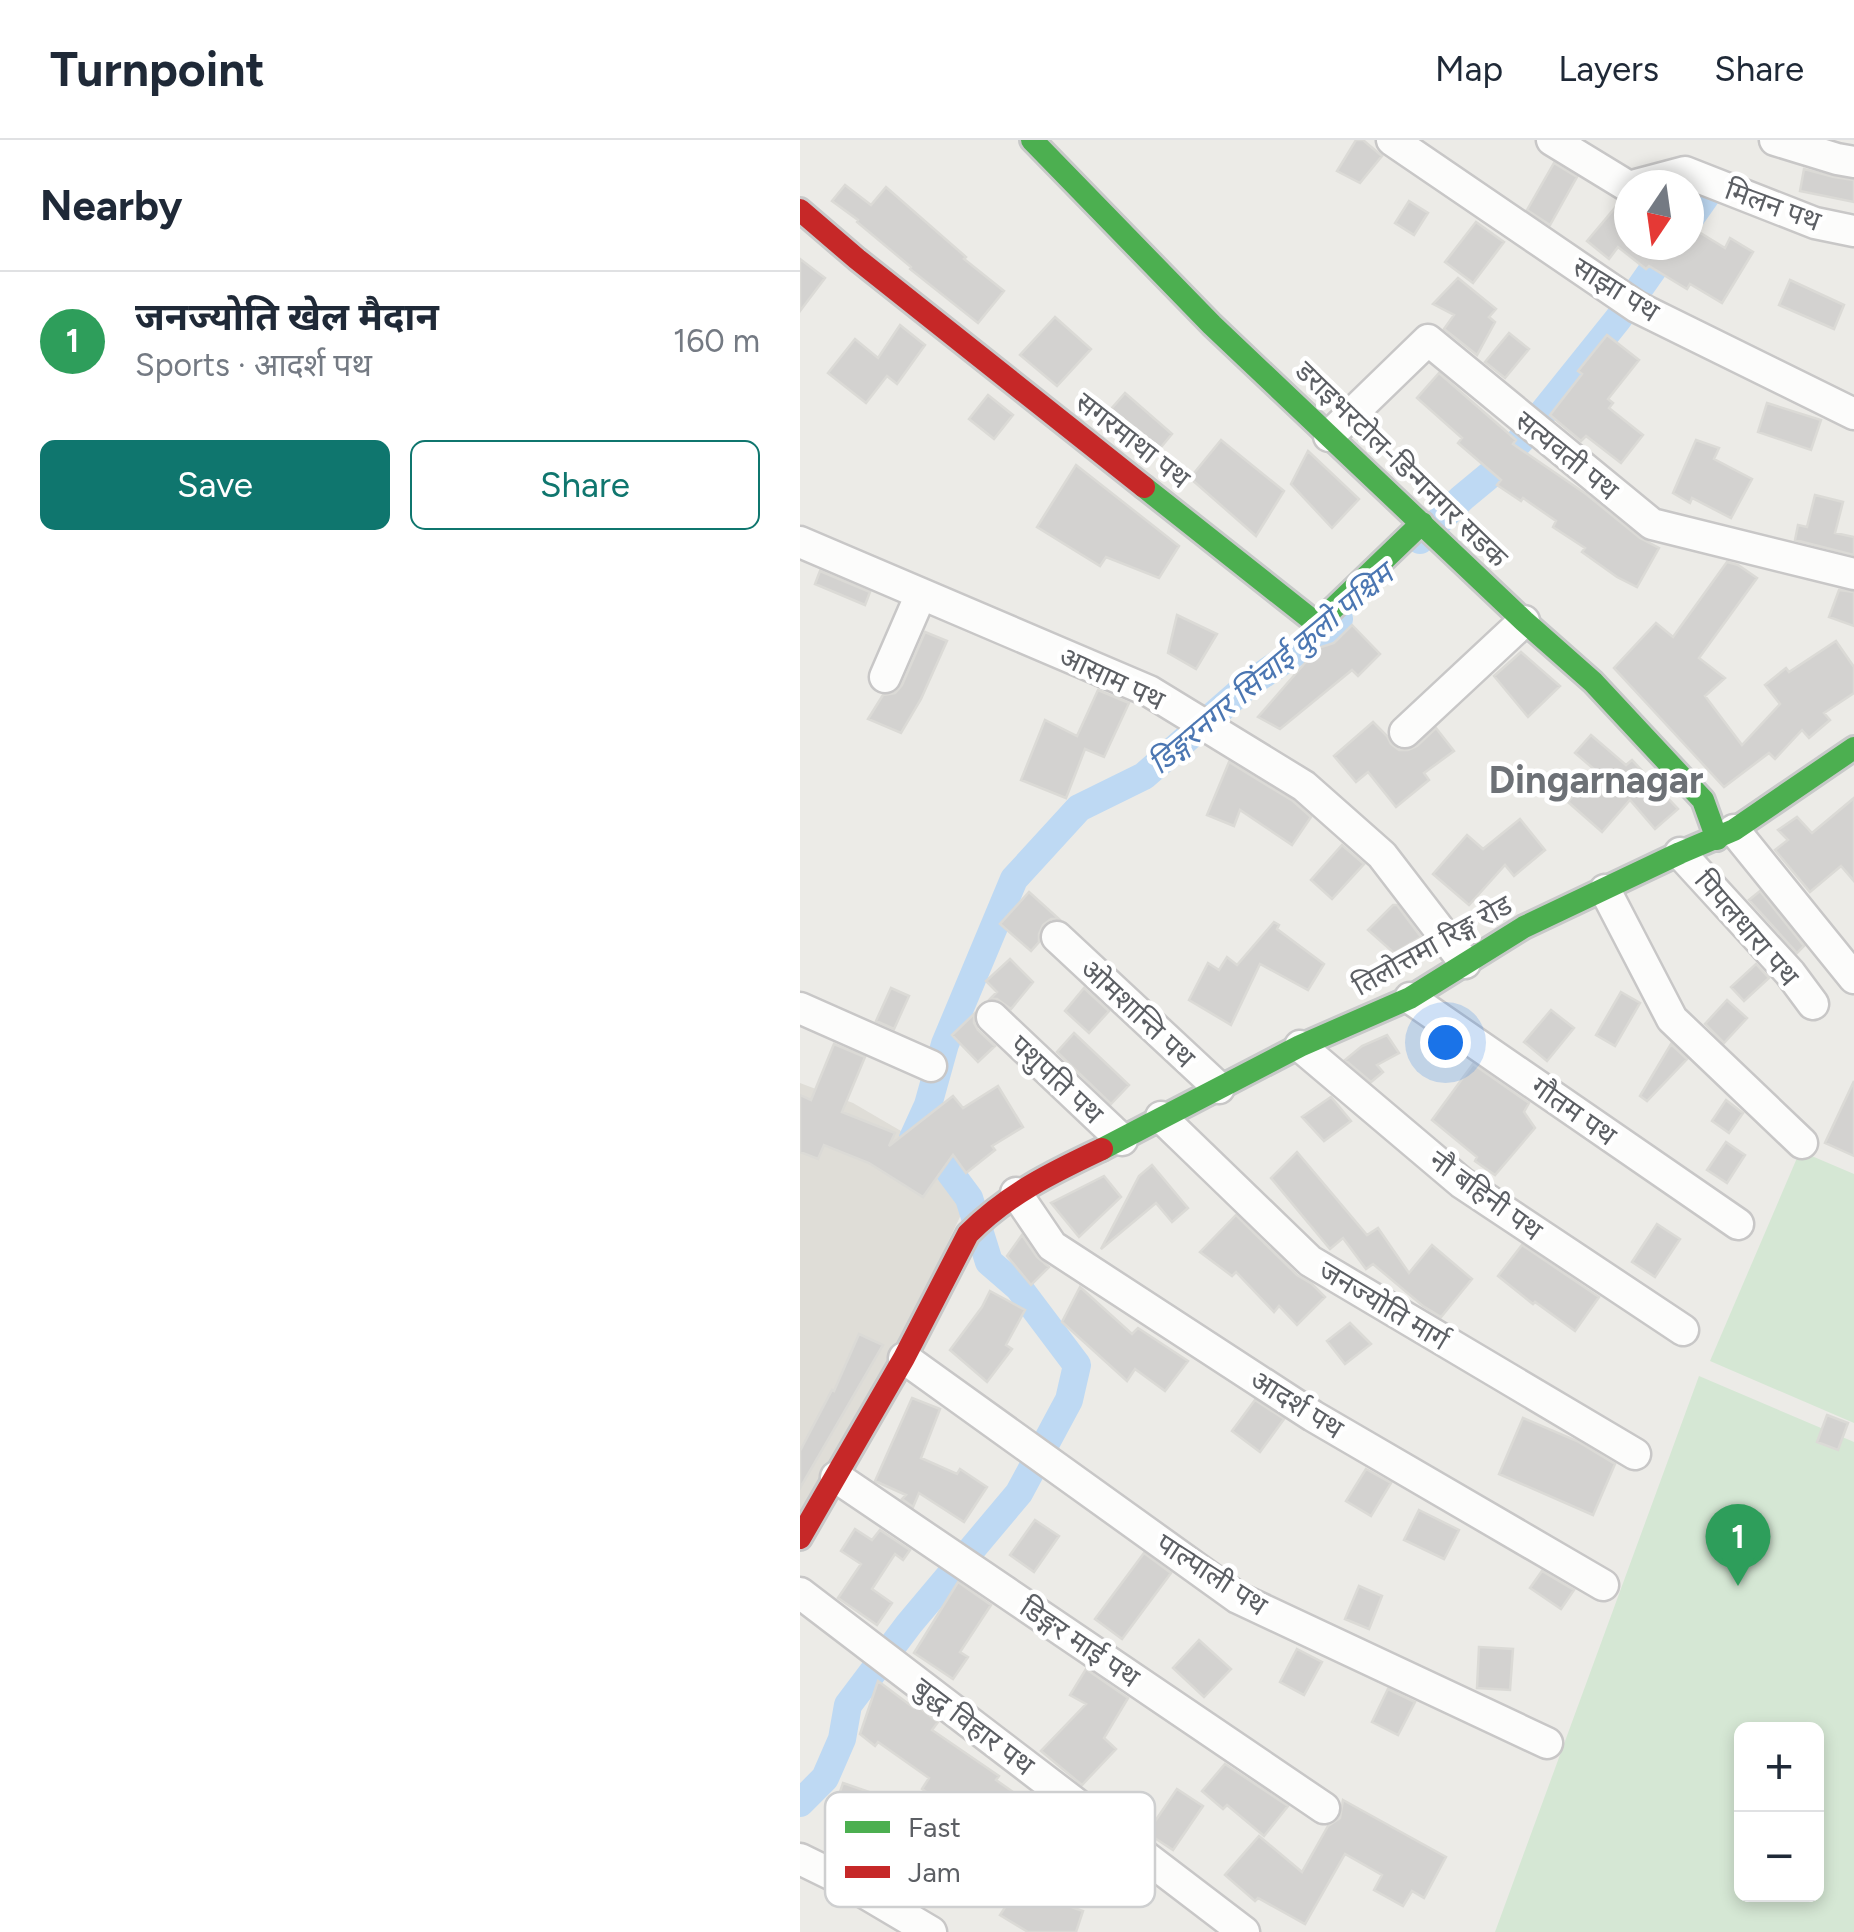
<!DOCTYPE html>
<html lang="en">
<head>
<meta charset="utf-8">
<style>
	:root { --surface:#fff; --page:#f6f6f7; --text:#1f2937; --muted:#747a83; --line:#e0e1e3; --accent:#0f766e }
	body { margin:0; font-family:Figtree,"Noto Sans Devanagari",sans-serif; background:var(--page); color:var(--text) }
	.controls { position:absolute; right:30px; bottom:30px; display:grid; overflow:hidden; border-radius:15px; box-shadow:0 5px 15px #0003 }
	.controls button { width:90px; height:90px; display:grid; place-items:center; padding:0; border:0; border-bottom:2px solid var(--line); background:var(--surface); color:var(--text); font:50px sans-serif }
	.compass { position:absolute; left:814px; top:30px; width:90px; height:90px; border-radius:50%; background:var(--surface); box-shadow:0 5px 15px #0003; rotate:193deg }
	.you { position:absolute; left:645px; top:902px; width:35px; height:35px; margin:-25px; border:8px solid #fff; border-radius:50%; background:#1a73e8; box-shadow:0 0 0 15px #1a73e833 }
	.badge { display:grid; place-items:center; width:65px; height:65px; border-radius:50%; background:var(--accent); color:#fff; font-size:32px; font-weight:700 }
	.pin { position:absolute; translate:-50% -82px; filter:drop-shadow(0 2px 5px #0008) }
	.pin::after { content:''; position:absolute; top:52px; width:35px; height:30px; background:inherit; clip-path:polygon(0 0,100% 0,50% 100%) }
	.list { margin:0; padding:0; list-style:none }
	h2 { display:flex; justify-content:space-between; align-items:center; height:130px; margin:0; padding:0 40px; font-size:42px }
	h2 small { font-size:32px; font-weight:400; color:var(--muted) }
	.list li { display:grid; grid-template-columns:65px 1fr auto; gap:30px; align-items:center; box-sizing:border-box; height:140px; padding:0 40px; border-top:2px solid var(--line) }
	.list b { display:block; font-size:38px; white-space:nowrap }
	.list p { margin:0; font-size:32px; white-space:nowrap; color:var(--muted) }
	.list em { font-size:32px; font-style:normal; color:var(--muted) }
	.actions { display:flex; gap:20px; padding:30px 40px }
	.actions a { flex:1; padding:22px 0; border:2px solid var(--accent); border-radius:15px; text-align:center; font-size:35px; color:var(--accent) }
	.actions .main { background:var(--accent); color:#fff }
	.map { position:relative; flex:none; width:1054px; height:1792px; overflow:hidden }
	header { display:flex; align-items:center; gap:60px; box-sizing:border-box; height:140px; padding:0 50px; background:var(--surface); border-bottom:2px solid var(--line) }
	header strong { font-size:48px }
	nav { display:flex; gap:55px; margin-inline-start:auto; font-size:35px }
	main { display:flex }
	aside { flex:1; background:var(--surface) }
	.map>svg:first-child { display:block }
	.education { fill:#dfddd7 }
	.green { fill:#d5e7d4; fill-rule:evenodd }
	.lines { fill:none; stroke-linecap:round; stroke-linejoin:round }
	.canal { stroke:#bed9f3; stroke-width:28 }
	.building { fill:#d3d2d0; stroke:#dbdad6; stroke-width:2.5 }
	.street-casing { stroke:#c8c7c7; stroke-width:35 }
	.fast-casing { stroke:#c8c9c9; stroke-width:28 }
	.jam-casing { stroke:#c8c9c9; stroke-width:28 }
	.street { stroke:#fcfcfb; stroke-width:30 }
	.fast { stroke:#4caf50; stroke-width:22 }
	.jam { stroke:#c62828; stroke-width:22 }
	.labels { text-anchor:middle; stroke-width:9; stroke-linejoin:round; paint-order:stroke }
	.street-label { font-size:28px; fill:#5c5f64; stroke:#fff }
	.water-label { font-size:30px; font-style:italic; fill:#4b76b2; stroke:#fff }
	.district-label { font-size:38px; font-weight:bold; fill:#6d7176; stroke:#fff }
	.key { fill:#fff; stroke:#cecfd0; stroke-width:2.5 }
	.key-label { font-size:28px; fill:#5c5f64 }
</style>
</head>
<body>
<header>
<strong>Turnpoint</strong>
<nav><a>Map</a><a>Layers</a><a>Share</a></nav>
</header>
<main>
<aside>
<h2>Nearby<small></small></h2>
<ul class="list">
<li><span class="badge" style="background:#2e9e5b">1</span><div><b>जनज्योति खेल मैदान</b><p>Sports · आदर्श पथ</p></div><em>160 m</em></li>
</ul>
<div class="actions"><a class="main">Save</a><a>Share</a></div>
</aside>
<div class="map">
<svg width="1054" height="1792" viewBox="0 0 1054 1792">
	<rect width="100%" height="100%" fill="#ecebe7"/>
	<path class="education" d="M0,943L53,963L113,998L143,1023L169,1058L36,1337L0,1396Z"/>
	<path class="green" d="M1000,1011L1054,1034V1283L910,1221Z
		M899,1236L1054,1302V1792H695ZM942,1590H1016V1754H942Z"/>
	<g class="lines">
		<path class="canal" d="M889,80L908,53
			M620,400L662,358L691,334L725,295L818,179L870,105
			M0,1663L25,1638L42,1599L48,1565L109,1484L219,1353L269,1260L277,1225L219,1148L189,1122L169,1058L143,1023L113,998L128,965L145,904L214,739L279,668L344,636L449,544L515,499L539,479"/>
	</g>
	<path class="building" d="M556,0H563L582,16L560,43L537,31Z
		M754,23L777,37L750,85L727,70Z
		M1004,29L1034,37L1054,40V62L1000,51Z
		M45,45L71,65L86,47L166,117L164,119L204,151L178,183L110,129L111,127L57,82L58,80L32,61Z
		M609,61L628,73L614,95L595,83Z
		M819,63L829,66V105H889V86L925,108L930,98L953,112L922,163L890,144L887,149L849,126L846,129L818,107L809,119L787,101Z
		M676,82L704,102L673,143L645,122Z
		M0,119L25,138L0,171Z
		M658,138L696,169L689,177L695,182L677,215L644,189L654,175L633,164Z
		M990,140L1044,165L1034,189L979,165Z
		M255,177L291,209L257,246L220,215Z
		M100,185L125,205L97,244L87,236L66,263L28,233L55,199L78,218Z
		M709,193L729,209L705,238L685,222Z
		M807,195L839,220L808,259L813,263L809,268L843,295L821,323L786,296L781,301L750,275L782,234L778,231Z
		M639,233L716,300L713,304L786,354L840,398L859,408L837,447L817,437L782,412L785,408L753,387L756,381L723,358L721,361L697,345L701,340L658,303L662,298L617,258Z
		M325,253L372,294L352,318L305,276Z
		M188,255L213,275L194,299L169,279Z
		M967,263L1021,280L1011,310L958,292Z
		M421,300L484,351L456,396L390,338Z
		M896,300L919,308L914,319L952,339L931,378L892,358L890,363L873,353Z
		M508,311L559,359L532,388L491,344Z
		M276,325L379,406L359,438L306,417L300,426L237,387Z
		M1015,355L1043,362L1035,393L1054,397V415L995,400L998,385L1007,387Z
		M927,422L938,425L957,438L899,518L925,538L905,556L942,605L980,564L965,545L986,528L989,532L1036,501L1054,527V553L1024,573L1030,580L1009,598L1002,590L975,619L969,613L924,647L814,528L856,483L873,497Z
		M20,431L70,452L65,465L15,444Z
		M1039,450L1054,452V486L1029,477Z
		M377,475L417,494L396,529L368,513Z
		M552,485L580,514L558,536L552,530L480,589L458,577L518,508L534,503Z
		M125,492L147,501L121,559L101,593L68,579L83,555L95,553L102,545Z
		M721,512L760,546L728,577L694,536Z
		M298,550L329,563L304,617L285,609L266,658L221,640L245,580L277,596Z
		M573,582L587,596L591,604L599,610H608L617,606L636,588L654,611L624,633L629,640L596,667L568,632L556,642L534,616Z
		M791,595L826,625L832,620L878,669L855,689L830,660L802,692L768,662L795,630L775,613Z
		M429,622L493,661L511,677L492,705L440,670L434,686L407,675Z
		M1054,658V741L1041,726L1010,752L975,710L988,700L978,690L997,677L1012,693Z
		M720,679L745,710L714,736L705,725L669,765L633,734L667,695L683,709Z
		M542,705L564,724L532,759L511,740Z
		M960,751L1004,806L997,813L949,760Z
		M229,752L259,779H251L243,785L239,794V802L231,811L200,784Z
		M593,765H597L621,797L594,813L568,790Z
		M474,782L479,785L477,789L524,824L508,850L460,824L431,885L389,860L408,823L419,830L427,817L437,825Z
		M210,819L233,842L211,869L197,859H190L197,852L186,841Z
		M956,824L969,838L944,861L931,847Z
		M91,848L109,856L94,889L76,881Z
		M284,848L309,871L289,893L265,871Z
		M821,852L840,863L815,906L796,895Z
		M927,860L947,878L924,903L905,884Z
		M751,870L774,888L747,921L724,902Z
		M174,874V883L178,890L195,906L178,922L152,895Z
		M274,893L329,945L311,964L257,912Z
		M587,895L599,913L577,925L583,932L571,942L545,920L562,906Z
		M34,904L65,917L42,972L95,993L89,1006L153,956L163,968L198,946L223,987L192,1006L195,1010L166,1033L153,1015L123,1057L69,1023L24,1005L18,1019L0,1012V955L11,960Z
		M871,904L887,919L847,961L840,956Z
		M673,924L729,963L724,972L735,988L695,1035L675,1021L677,1017L632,980Z
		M1054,941V1016L1025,1003Z
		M531,957L551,981L524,1001L502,977Z
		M926,960L943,973L929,993L912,981Z
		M926,1002L945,1015L927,1043L907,1030Z
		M497,1012L567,1095L578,1088L609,1133L632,1105L672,1139L641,1177L623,1166L573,1124L566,1129L543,1098L530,1109L471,1038Z
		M352,1025L388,1068L372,1082L356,1063L301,1109L339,1036Z
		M304,1036L321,1057L279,1097L251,1063Z
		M436,1075L497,1135L512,1144L525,1157L497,1185L479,1166L474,1172L436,1132L432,1136L400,1112Z
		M857,1084L880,1099L855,1137L832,1122Z
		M222,1095L237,1117L249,1127L231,1145L207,1116Z
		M722,1105L799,1157L775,1191L735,1162L733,1164L698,1136Z
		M280,1147L332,1194L338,1188L388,1221L365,1251L335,1229L327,1241L262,1182Z
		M190,1151L225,1170L206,1205L212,1209L187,1242L150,1210L182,1167Z
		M550,1183L571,1204L545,1224L527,1201Z
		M59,1194L83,1205L0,1348V1311L32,1250L34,1251Z
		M112,1258L140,1269L121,1318L157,1334L160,1329L187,1347L164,1382L119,1353L113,1367L102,1359L106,1355L75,1341Z
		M455,1260L484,1279L460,1312L432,1291Z
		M1027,1275L1048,1283L1038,1310L1017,1302Z
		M723,1278L777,1301L815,1324L793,1375L699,1334Z
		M566,1329L591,1343L571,1376L546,1361Z
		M619,1370L659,1390L644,1419L604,1400Z
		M235,1380L259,1396L234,1432L210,1415Z
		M55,1389L72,1400L80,1390L110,1410L103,1420L95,1414L72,1449L92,1463L77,1485L38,1458L61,1424L41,1411Z
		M344,1413L371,1433L322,1499L295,1479Z
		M742,1431L774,1450L761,1469L730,1448Z
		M158,1442L191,1465L160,1512L168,1517L153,1539L114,1513Z
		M559,1446L582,1456L569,1489L545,1479Z
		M399,1500L431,1529L404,1557L373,1528Z
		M679,1507L713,1509L710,1550L677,1548Z
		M497,1509L522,1522L504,1555L480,1542Z
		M286,1529L328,1558L304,1598L316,1609L282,1645L241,1611L286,1564L270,1555Z
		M78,1541L114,1568L116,1565L138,1582L132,1590L199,1636L196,1640L247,1676L209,1730L183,1712L193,1698L122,1649L129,1638L78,1602L75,1606L60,1594Z
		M588,1549L615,1562L598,1595L572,1582Z
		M425,1624L488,1666L464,1696L427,1665L423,1669L402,1651Z
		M43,1643L75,1654L59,1700L27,1690Z
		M377,1649L403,1666L373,1710L347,1693Z
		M543,1660L646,1717L624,1758L612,1751L603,1766L574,1750L582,1735L545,1714L505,1784L458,1758L455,1761L425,1735L459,1696L502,1732L528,1686L540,1678Z
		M223,1740L257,1762L283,1771L276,1792H228L200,1775Z"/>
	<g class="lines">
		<defs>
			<path id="street" d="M592,0L837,167L1054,274
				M752,0L829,47
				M975,0L1037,19L1054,22
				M836,45L885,32L1015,83L1054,91
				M529,296L628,200L852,384L1054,434
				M0,402L349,551L504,646L582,715L665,823
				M85,537L121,454
				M605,592L724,481
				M934,690L1054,838
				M880,713L990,833L1013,864
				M805,750L872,879L1002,1003
				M257,797L419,948
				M610,858L938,1084
				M0,868L131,926
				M192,877L322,1000
				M500,906L662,1043L883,1190
				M361,977L510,1121L835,1314
				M216,1053L252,1106L513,1276L803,1445
				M104,1218L438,1458L747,1603
				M36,1337L524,1668
				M0,1453L444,1792
				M0,1719L45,1741L131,1792"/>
			<path id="fast" d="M232,0L412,185L724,481L793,542L903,660L917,699
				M344,347L517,484L622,383
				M302,1009L500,906L610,858L724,787L880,713L934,690L1054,608"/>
			<path id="jam" d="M0,70L57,119L344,347
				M0,1398L104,1218L168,1094C208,1054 251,1033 302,1009"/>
		</defs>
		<use href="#street" class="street-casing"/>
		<use href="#fast" class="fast-casing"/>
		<use href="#jam" class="jam-casing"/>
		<use href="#street" class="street"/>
		<use href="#fast" class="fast"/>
		<use href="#jam" class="jam"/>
	</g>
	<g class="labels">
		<g class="street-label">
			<text transform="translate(973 65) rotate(20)" y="10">मिलन पथ</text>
			<text transform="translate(816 149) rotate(32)" y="10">साझा पथ</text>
			<text transform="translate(333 300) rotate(38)" y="10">सगरमाथा पथ</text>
			<text transform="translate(767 315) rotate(39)" y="10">सत्यवती पथ</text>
			<text transform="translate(602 324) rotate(44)" y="10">डराइभरटोल-डिन्गनगर सडक</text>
			<text transform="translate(312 538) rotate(25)" y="10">आसाम पथ</text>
			<text transform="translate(947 788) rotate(49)" y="10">पिपलधारा पथ</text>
			<text transform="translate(632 805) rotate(-29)" y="10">तिलोत्तमा रिङ्ग रोड</text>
			<text transform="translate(338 873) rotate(43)" y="10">ओमशान्ति पथ</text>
			<text transform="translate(257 939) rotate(43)" y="10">पशुपति पथ</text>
			<text transform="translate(774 971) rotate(35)" y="10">गौतम पथ</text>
			<text transform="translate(686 1055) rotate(36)" y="10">नौ बहिनी पथ</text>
			<text transform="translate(584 1165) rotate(31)" y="10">जनज्योति मार्ग</text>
			<text transform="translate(497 1264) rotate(32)" y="10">आदर्श पथ</text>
			<text transform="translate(412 1434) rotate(33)" y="10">पाल्पाली पथ</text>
			<text transform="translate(280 1502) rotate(34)" y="10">डिङ्गर माई पथ</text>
			<text transform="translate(174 1586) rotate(37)" y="10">बुद्ध विहार पथ</text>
		</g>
		<g class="water-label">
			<text transform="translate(471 529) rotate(-40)" y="10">डिङ्गरनगर सिंचाई कुलो पश्चिम</text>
		</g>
		<g class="district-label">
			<text x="796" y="653">Dingarnagar</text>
		</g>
	</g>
	<rect x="25" y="1652" width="330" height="115" rx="15" class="key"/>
	<rect x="45" y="1681" width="45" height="12" fill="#4caf50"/>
	<rect x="45" y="1726" width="45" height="12" fill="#c62828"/>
	<g class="key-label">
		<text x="108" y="1697">Fast</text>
		<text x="108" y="1742">Jam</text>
	</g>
</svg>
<div class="controls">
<button>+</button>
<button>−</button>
</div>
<svg class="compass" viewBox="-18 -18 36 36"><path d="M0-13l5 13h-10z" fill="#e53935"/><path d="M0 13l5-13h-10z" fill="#747a83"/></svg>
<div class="you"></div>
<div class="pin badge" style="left:938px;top:1446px;background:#2e9e5b">1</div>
</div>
</main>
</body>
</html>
